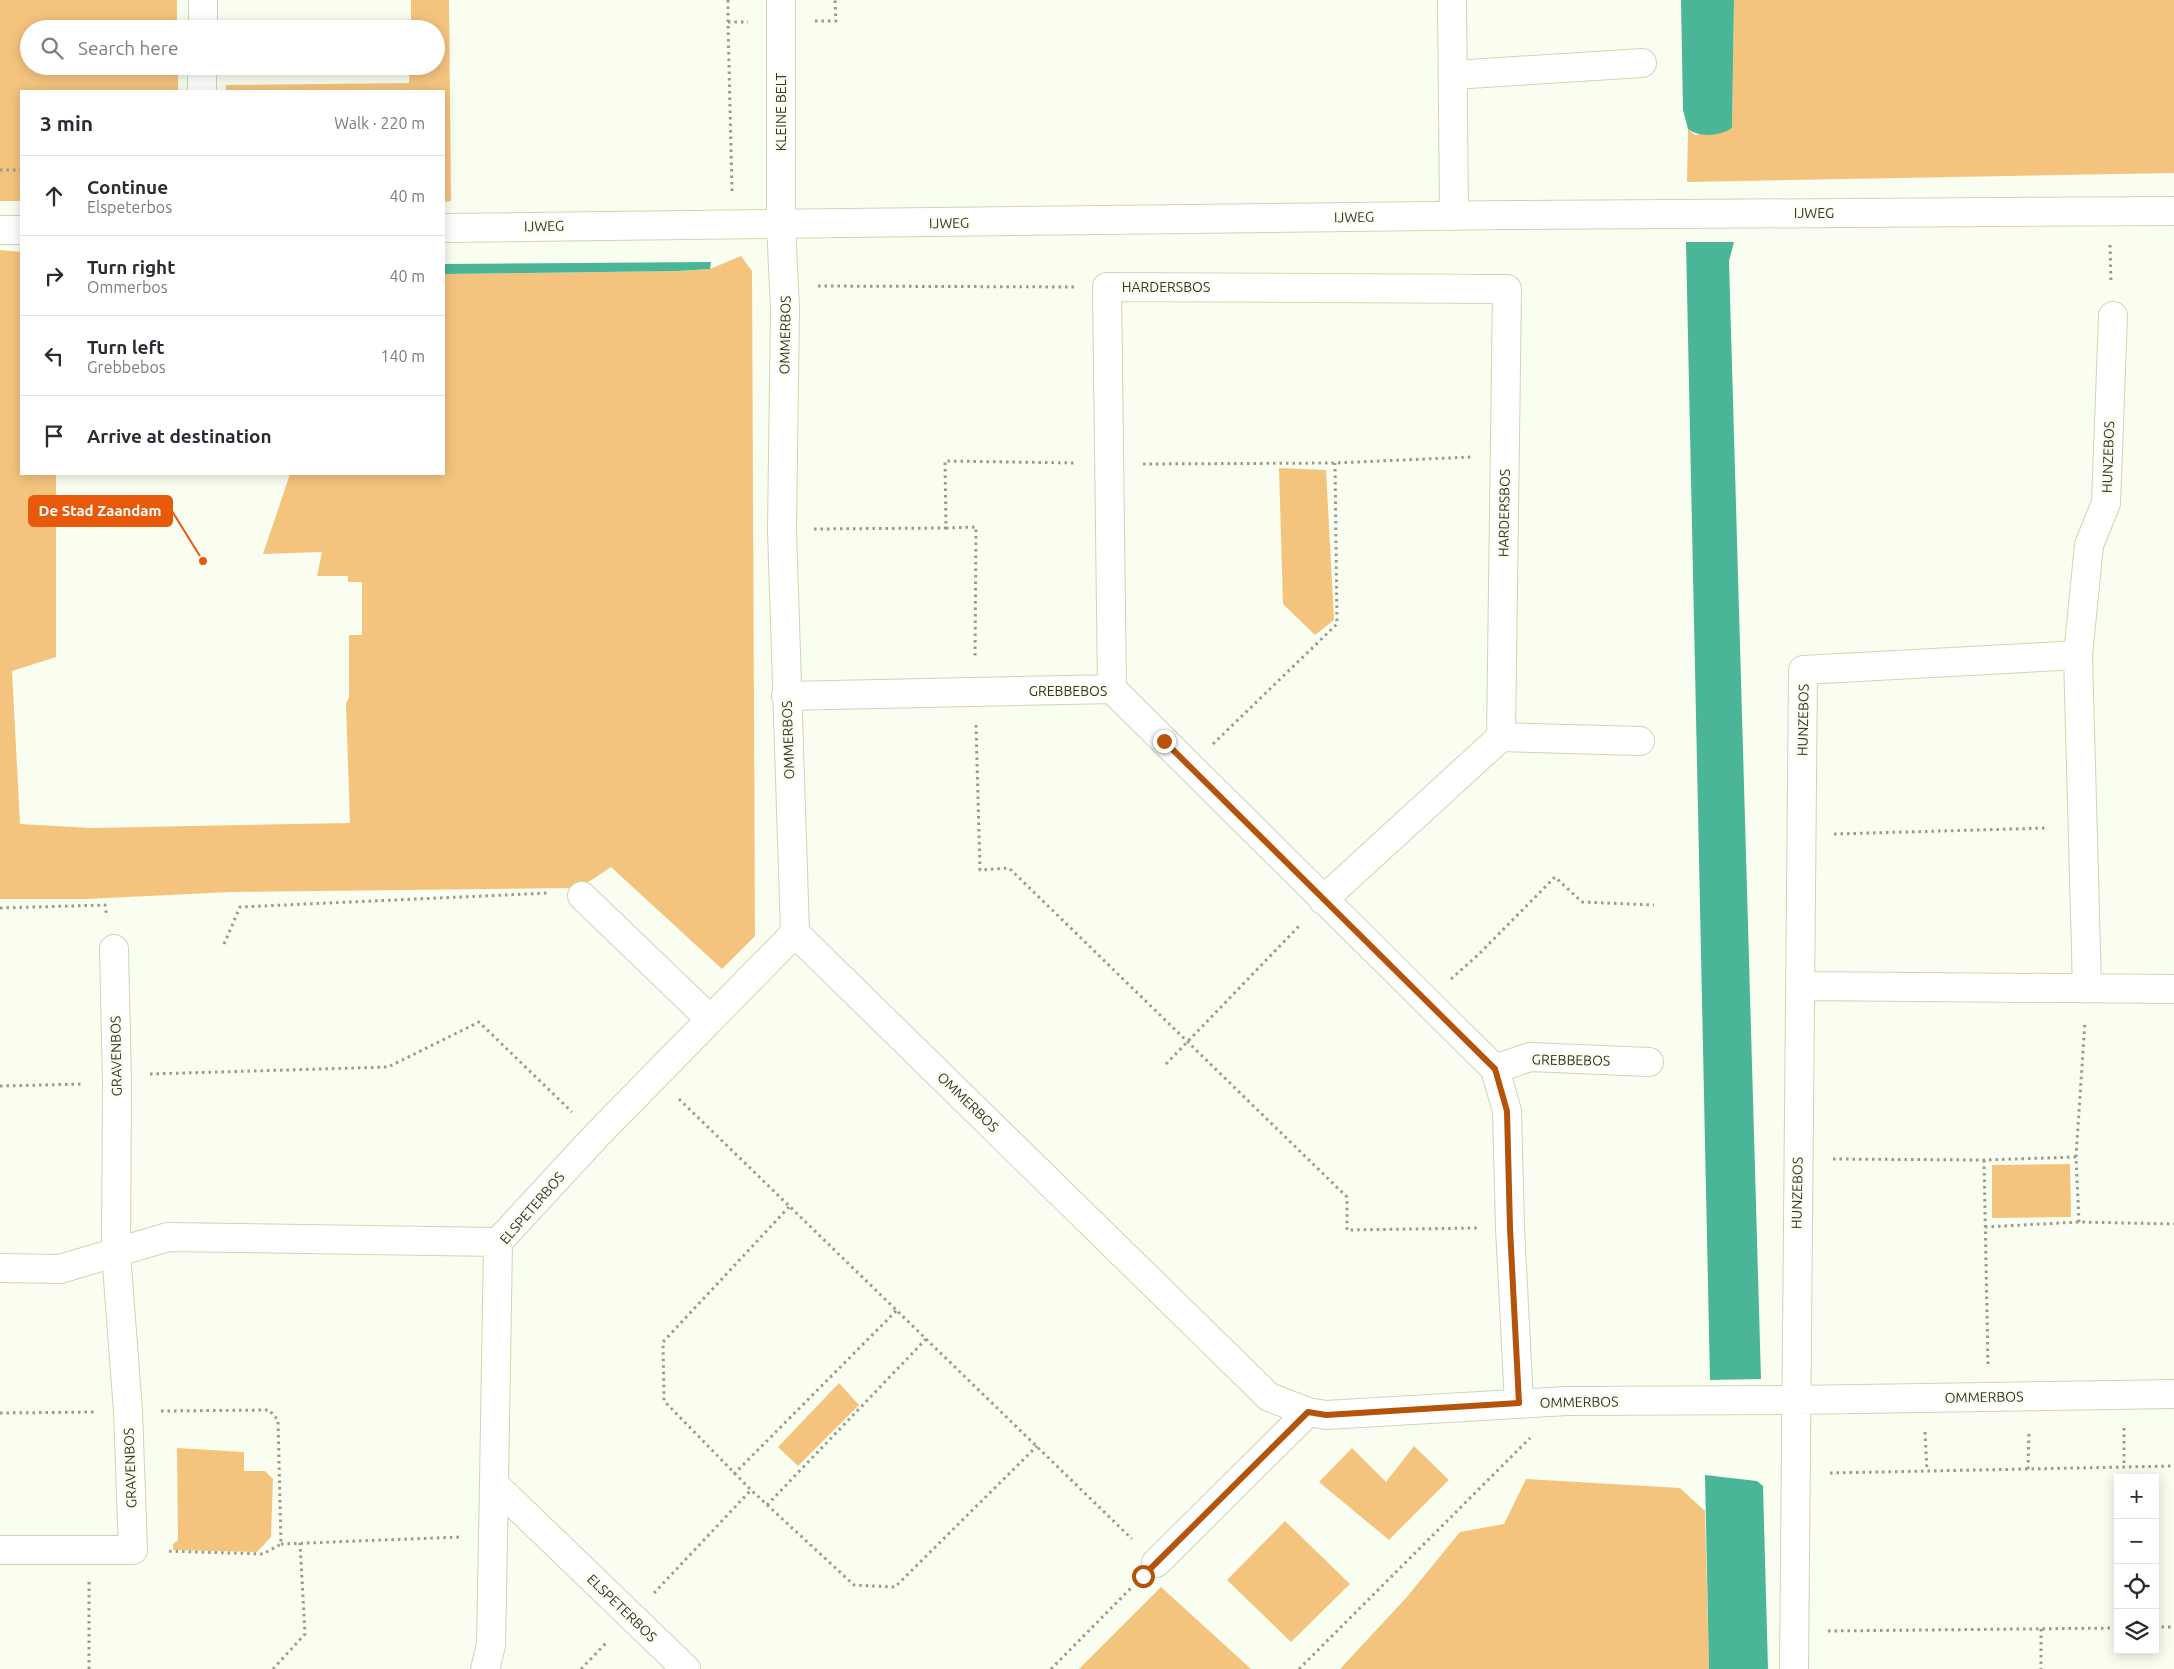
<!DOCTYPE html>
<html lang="en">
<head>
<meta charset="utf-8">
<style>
	:root { --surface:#fff; --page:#f2f2f3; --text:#2b2b33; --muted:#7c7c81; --line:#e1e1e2 }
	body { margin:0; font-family:Ubuntu,sans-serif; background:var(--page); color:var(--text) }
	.controls { position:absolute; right:15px; bottom:15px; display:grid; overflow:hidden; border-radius:0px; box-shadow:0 2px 12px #0003 }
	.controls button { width:45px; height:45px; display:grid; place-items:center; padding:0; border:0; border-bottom:1px solid var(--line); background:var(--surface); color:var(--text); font:25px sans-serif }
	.stop { position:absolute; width:15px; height:15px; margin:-11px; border:4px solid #b45309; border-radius:50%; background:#fff }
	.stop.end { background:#b45309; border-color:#fff; box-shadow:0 1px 5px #0008 }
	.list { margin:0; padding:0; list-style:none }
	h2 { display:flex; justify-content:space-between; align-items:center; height:65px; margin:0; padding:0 20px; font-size:21px }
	h2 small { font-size:16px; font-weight:400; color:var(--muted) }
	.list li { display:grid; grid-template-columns:32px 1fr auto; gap:15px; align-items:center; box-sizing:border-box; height:80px; padding:0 20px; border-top:1px solid var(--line) }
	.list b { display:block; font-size:19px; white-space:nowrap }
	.list p { margin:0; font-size:16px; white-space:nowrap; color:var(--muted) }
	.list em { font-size:16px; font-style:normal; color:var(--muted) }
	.icon { flex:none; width:28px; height:28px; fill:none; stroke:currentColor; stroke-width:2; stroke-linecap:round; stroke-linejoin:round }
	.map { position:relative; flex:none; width:2174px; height:1669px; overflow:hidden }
	.search { position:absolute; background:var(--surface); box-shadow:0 2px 12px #0003; left:20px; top:20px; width:425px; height:55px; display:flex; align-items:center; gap:12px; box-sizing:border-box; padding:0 18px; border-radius:28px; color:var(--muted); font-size:19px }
	.panel { position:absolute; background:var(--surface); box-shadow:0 2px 12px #0003; left:20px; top:90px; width:425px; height:385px; border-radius:0px }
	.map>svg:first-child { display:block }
	.green { fill:#f4c47e }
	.water { fill:#4ab697 }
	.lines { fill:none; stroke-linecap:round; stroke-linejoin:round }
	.minor-casing { stroke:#cad7b5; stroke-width:30 }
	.tertiary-casing { stroke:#cad7b5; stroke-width:30 }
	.path { stroke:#979c8e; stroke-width:3; stroke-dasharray:2.5 4; stroke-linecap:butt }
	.minor { stroke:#fff; stroke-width:28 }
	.tertiary { stroke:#fff; stroke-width:28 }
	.route { stroke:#b45309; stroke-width:6 }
	.labels { text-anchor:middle; stroke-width:5; stroke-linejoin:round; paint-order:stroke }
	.street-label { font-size:14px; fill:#33382b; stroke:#f9fef0 }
	.leader { fill:none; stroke:#e8590c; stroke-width:2 }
	.callout-dot { fill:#e8590c; stroke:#f9fef0; stroke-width:2 }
	.callout { fill:#e8590c; stroke:#e8590c; stroke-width:2 }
	.callout-label { font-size:15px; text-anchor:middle; font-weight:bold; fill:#fff }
</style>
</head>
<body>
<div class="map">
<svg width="2174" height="1669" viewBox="0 0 2174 1669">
	<rect width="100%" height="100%" fill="#f9fef0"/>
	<path class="green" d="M0,0H177V29H29V66H178V91H21V201H0Z
		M411,0H449L451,201L444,202V91H226V85L409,83L410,66H436V29H411Z
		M1734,0H2174V173L1687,182L1688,129L1695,135L1732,128Z
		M0,250L21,252V474H56V657L12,671L20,824L92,828L350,823L346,704L349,697V635H362V582H348V576H317L322,552L263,554L290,474H444V274L678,271L710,269L741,256L752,271L755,936L722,969L611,867L590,881L573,888L231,892L86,899H0Z
		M1279,468L1326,470L1334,620L1315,635L1283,604Z
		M2070,1164L2071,1217L1992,1218V1165Z
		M839,1383L859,1405L798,1466L778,1447Z
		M1414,1446L1449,1480L1389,1540L1319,1482L1352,1448L1386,1482Z
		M177,1448L244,1452V1471H265L273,1479L271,1537L257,1552L173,1550V1544L178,1540Z
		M1526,1479L1680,1488L1705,1511L1709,1669H1340L1406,1598L1460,1532L1504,1524Z
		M1285,1521L1350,1584L1291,1642L1227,1580Z
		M1161,1587L1251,1669H1079Z"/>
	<path class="water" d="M1681,0H1734L1732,128C1720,136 1700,138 1688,129L1683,110Z
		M1686,242H1734L1729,261L1761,1379L1710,1380Z
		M711,262L710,269L678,271L444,274V264Z
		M1705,1475L1757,1481L1763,1486L1768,1669H1709Z"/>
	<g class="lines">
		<defs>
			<path id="minor" d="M1452,0L1454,216
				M203,29V0
				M1453,75L1642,63
				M202,91V66
				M781,225L785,308L782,530L795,933L1269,1397L1308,1412L1326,1415L1567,1401L1795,1400L2174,1394
				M1112,689L1107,287L1507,289L1501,737L1323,900
				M786,696L1112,689L1495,1069L1507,1111L1510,1228L1519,1403
				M1501,737L1640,741
				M582,896L710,1019
				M1800,986L2174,989
				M2087,988L2078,655L2089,545L2106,503L2113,316
				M1495,1069L1530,1057L1649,1062
				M0,1268L60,1269L168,1237L498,1242
				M0,1550H133L128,1411L116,1253L117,1083L114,949
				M1156,1563L1308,1412
				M485,1669L491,1645L494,1484
				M686,1669L494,1484L498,1242L596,1136L795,933
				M1794,1669L1803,670L2078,655"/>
			<path id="tertiary" d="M781,225V0
				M444,228L1508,215L2174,211
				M0,230H21"/>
		</defs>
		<use href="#minor" class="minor-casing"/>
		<use href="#tertiary" class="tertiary-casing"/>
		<path class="path" d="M728,0V22
			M815,21H836L835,0
			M0,170H21
			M732,191L728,22H748
			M2110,245L2111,283
			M818,286L1074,287
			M1143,464L1335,463L1471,457
			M946,528L976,527L975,659
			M814,529L946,528L945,461L1077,463
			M976,725L980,870L1009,868L1347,1197V1230L1477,1228
			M1213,744L1337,624L1335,463
			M1834,834L2048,828
			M0,908L105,905L107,917
			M224,944L240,907L549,893
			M1451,979L1479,954L1555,877L1582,902L1654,905
			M1166,1064L1301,924
			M150,1074L388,1067L479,1022L572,1112
			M0,1086L84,1084
			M679,1099L1132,1539
			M1833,1159L1984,1160L2076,1157
			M1984,1160L1988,1364
			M789,1207L663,1342L664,1401L751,1490L854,1585L895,1587L1037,1446
			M2079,1222L2076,1157L2085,1021
			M1985,1227L2079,1222L2174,1224
			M161,1411L269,1410L278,1420L281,1544L263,1554L165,1551
			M0,1413L94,1412
			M2124,1428V1467
			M1925,1432L1927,1471
			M2028,1469L2029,1430
			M1830,1473L2174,1466
			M734,1474L897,1310
			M767,1505L926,1339
			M281,1544L460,1537
			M89,1582V1669
			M654,1593L751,1490
			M2155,1627H2174
			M2041,1629V1669
			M1828,1631L2118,1628
			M273,1669L305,1634L300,1543
			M581,1669L608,1641
			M1051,1669L1133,1586
			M1299,1669L1530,1438"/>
		<use href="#minor" class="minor"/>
		<use href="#tertiary" class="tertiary"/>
	</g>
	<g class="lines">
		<path class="route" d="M1143,1576L1308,1412L1326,1415L1519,1403L1510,1228L1507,1111L1495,1069L1164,741"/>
	</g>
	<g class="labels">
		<g class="street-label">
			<text transform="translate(781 112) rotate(-90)" y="5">KLEINE BELT</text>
			<text x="1814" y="218">IJWEG</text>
			<text transform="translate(1354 217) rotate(-1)" y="5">IJWEG</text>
			<text transform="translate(949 223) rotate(-1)" y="5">IJWEG</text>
			<text transform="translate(544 226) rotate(-1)" y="5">IJWEG</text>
			<text x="1166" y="292">HARDERSBOS</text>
			<text transform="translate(785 335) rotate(-89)" y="5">OMMERBOS</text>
			<text transform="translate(2108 457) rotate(-88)" y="5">HUNZEBOS</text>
			<text transform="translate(1504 513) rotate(-89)" y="5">HARDERSBOS</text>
			<text x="1068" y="696">GREBBEBOS</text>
			<text transform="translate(1803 720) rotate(-89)" y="5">HUNZEBOS</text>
			<text transform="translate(788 740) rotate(-92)" y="5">OMMERBOS</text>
			<text transform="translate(116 1056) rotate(-91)" y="5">GRAVENBOS</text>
			<text transform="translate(1571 1060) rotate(1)" y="5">GREBBEBOS</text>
			<text transform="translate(968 1102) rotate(44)" y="5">OMMERBOS</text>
			<text transform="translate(1797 1193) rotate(-89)" y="5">HUNZEBOS</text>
			<text transform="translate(532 1208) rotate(-49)" y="5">ELSPETERBOS</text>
			<text transform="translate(1984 1397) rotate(-1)" y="5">OMMERBOS</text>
			<text transform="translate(1579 1402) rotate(-1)" y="5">OMMERBOS</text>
			<text transform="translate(130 1468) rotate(-92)" y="5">GRAVENBOS</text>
			<text transform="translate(622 1608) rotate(44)" y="5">ELSPETERBOS</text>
		</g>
	</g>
	<path class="leader" d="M203 561L172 511"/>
	<circle class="callout-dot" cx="203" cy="561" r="5"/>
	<rect class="callout" x="29" y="496" width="143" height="30" rx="5"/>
	<g class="callout-label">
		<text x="100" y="516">De Stad Zaandam</text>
	</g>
</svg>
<div class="controls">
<button>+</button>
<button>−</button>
<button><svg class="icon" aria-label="locate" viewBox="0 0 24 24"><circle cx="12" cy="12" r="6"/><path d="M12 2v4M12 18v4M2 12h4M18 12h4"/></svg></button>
<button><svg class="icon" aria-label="layers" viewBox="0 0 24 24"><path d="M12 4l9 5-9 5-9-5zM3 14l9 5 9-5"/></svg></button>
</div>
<div class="stop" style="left:1143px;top:1576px"></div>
<div class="stop end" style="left:1164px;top:741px"></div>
<div class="search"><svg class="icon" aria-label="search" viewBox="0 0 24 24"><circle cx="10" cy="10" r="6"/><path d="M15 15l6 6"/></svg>Search here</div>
<section class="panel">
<h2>3 min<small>Walk · 220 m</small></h2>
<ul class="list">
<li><svg class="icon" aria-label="ahead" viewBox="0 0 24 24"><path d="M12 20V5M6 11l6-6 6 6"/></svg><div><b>Continue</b><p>Elspeterbos</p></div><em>40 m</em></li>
<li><svg class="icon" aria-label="right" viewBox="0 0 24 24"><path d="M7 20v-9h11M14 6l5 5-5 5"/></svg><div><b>Turn right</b><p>Ommerbos</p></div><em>40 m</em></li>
<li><svg class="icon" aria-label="left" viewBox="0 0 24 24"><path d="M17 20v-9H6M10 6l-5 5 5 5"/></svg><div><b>Turn left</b><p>Grebbebos</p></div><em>140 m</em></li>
<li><svg class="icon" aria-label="arrive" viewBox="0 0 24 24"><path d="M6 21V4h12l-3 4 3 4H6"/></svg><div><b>Arrive at destination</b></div></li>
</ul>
</section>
</div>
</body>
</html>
